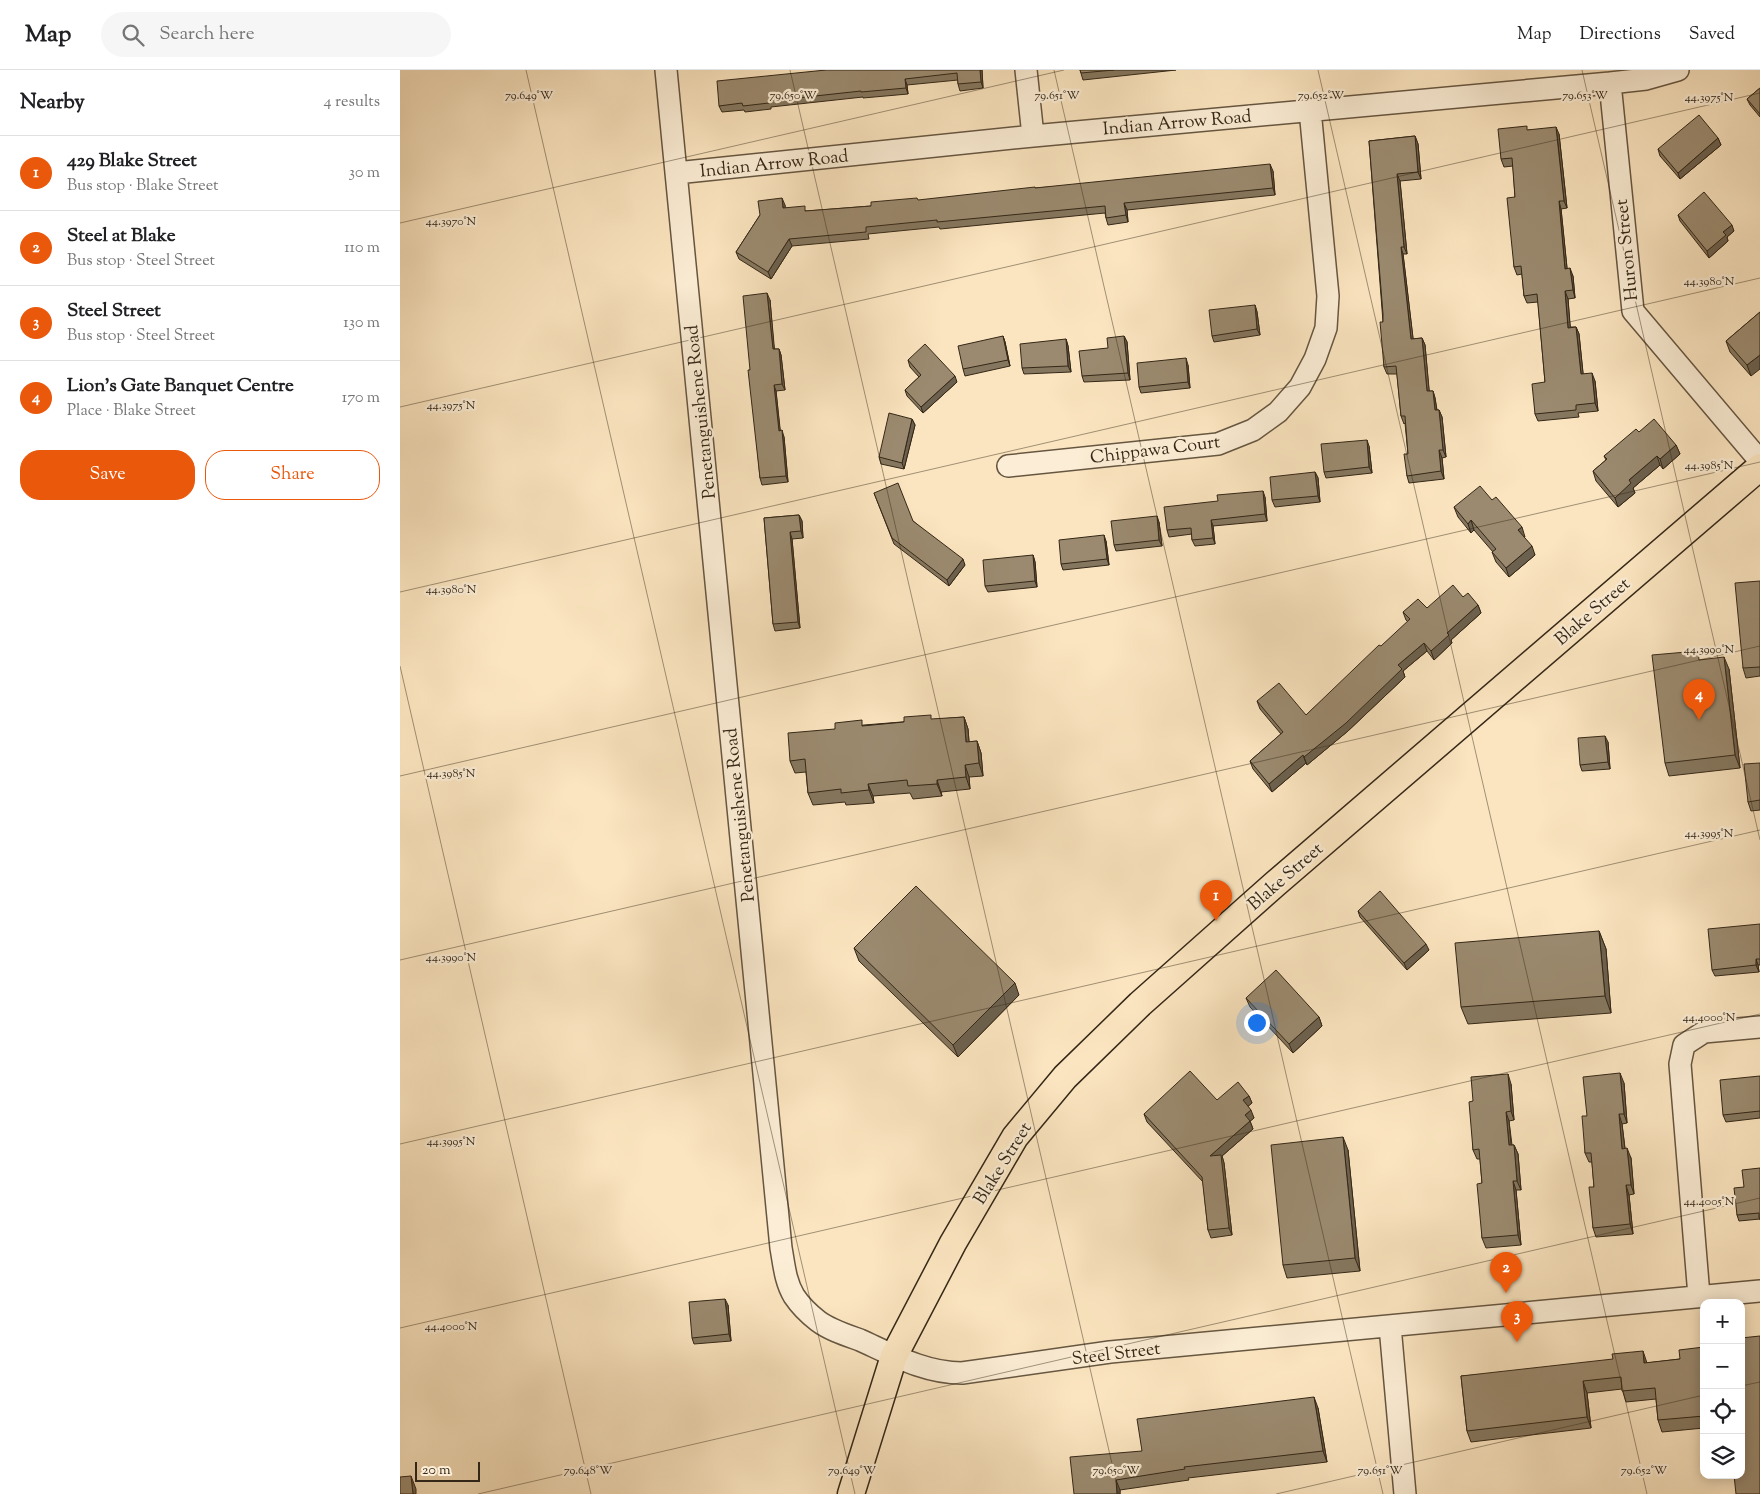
<!DOCTYPE html>
<html lang="en">
<head>
<meta charset="utf-8">
<style>
	:root { --surface:#fff; --page:#f6f6f6; --text:#202124; --muted:#757577; --line:#e0e0e0; --accent:#ea580c }
	body { margin:0; font-family:"Sorts Mill Goudy",serif; background:var(--page); color:var(--text) }
	.controls { position:absolute; right:15px; bottom:15px; display:grid; overflow:hidden; border-radius:10px; box-shadow:0 2px 12px #0003 }
	.controls button { width:45px; height:45px; display:grid; place-items:center; padding:0; border:0; border-bottom:1px solid var(--line); background:var(--surface); color:var(--text); font:25px sans-serif }
	.scale { position:absolute; left:15px; bottom:12px; width:65px; box-sizing:border-box; padding-left:5px; border:2px solid #342717; border-top:0; font-size:14px; line-height:18px; white-space:nowrap; color:#342717; -webkit-text-stroke:4px #fceed6; paint-order:stroke }
	.you { position:absolute; left:856px; top:952px; width:18px; height:18px; margin:-12px; border:4px solid #fff; border-radius:50%; background:#1a73e8; box-shadow:0 0 0 8px #1a73e833 }
	.badge { display:grid; place-items:center; width:32px; height:32px; border-radius:50%; background:var(--accent); color:#fff; font-size:16px; font-weight:700 }
	.pin { position:absolute; translate:-50% -41px; filter:drop-shadow(0 1px 2px #0008) }
	.pin::after { content:''; position:absolute; top:26px; width:18px; height:15px; background:inherit; clip-path:polygon(0 0,100% 0,50% 100%) }
	.list { margin:0; padding:0; list-style:none }
	h2 { display:flex; justify-content:space-between; align-items:center; height:65px; margin:0; padding:0 20px; font-size:21px }
	h2 small { font-size:16px; font-weight:400; color:var(--muted) }
	.list li { display:grid; grid-template-columns:32px 1fr auto; gap:15px; align-items:center; box-sizing:border-box; height:75px; padding:0 20px; border-top:1px solid var(--line) }
	.list b { display:block; font-size:19px; white-space:nowrap }
	.list p { margin:0; font-size:16px; white-space:nowrap; color:var(--muted) }
	.list em { font-size:16px; font-style:normal; color:var(--muted) }
	.actions { display:flex; gap:10px; padding:15px 20px }
	.actions a { flex:1; padding:11px 0; border:1px solid var(--accent); border-radius:20px; text-align:center; font-size:18px; color:var(--accent) }
	.actions .main { background:var(--accent); color:#fff }
	.icon { flex:none; width:28px; height:28px; fill:none; stroke:currentColor; stroke-width:2; stroke-linecap:round; stroke-linejoin:round }
	.map { position:relative; flex:none; width:1360px; height:1424px; overflow:hidden }
	header { display:flex; align-items:center; gap:30px; box-sizing:border-box; height:70px; padding:0 25px; background:var(--surface); border-bottom:1px solid var(--line) }
	header strong { font-size:24px }
	nav { display:flex; gap:28px; margin-inline-start:auto; font-size:18px }
	.search { width:350px; height:45px; background:var(--page); display:flex; align-items:center; gap:12px; box-sizing:border-box; padding:0 18px; border-radius:28px; color:var(--muted); font-size:19px }
	main { display:flex }
	aside { flex:1; background:var(--surface) }
	.map>svg:first-child { display:block }
	.lines { fill:none; stroke-linecap:round; stroke-linejoin:round }
	.minor-casing { stroke:#665641; stroke-width:24 }
	.major-casing { stroke:#342717; stroke-width:29 }
	.minor { stroke:#fceed6; stroke-width:21 }
	.major { stroke:#fbe5c0; stroke-width:26 }
	.wall { fill:#85775f; stroke:#342717 }
	.shaded-wall { fill:#6c614e; stroke:#342717 }
	.building { fill:#9b8a6f; stroke:#342717 }
	.ticks { fill:none; stroke:#342717; stroke-width:1; stroke-opacity:0.45 }
	.labels { text-anchor:middle; stroke-width:4.5; stroke-linejoin:round; paint-order:stroke }
	.street-label { font-size:18px; fill:#342717; stroke:#fceed6 }
	.ticks-label { font-size:12px; text-anchor:middle; fill:#342717; stroke:#fceed6; stroke-width:4.5; stroke-linejoin:round; paint-order:stroke }
</style>
</head>
<body>
<header>
<strong>Map</strong>
<div class="search"><svg class="icon" aria-label="search" viewBox="0 0 24 24"><circle cx="10" cy="10" r="6"/><path d="M15 15l6 6"/></svg>Search here</div>
<nav><a>Map</a><a>Directions</a><a>Saved</a></nav>
</header>
<main>
<aside>
<h2>Nearby<small>4 results</small></h2>
<ul class="list">
<li><span class="badge">1</span><div><b>429 Blake Street</b><p>Bus stop · Blake Street</p></div><em>30 m</em></li>
<li><span class="badge">2</span><div><b>Steel at Blake</b><p>Bus stop · Steel Street</p></div><em>110 m</em></li>
<li><span class="badge">3</span><div><b>Steel Street</b><p>Bus stop · Steel Street</p></div><em>130 m</em></li>
<li><span class="badge">4</span><div><b>Lion's Gate Banquet Centre</b><p>Place · Blake Street</p></div><em>170 m</em></li>
</ul>
<div class="actions"><a class="main">Save</a><a>Share</a></div>
</aside>
<div class="map">
<svg width="1360" height="1424" viewBox="0 0 1360 1424">
	<rect width="100%" height="100%" fill="#fbe5c0"/>
	<filter id="stains"><feTurbulence type="fractalNoise" baseFrequency=".004" numOctaves="4"/><feColorMatrix values="0 0 0 0 .2 0 0 0 0 .09 0 0 0 0 .02 0 0 0 .5 -.17"/></filter>
	<radialGradient id="worn" r=".72"><stop offset=".6" stop-color="#630" stop-opacity="0"/><stop offset="1" stop-color="#630" stop-opacity=".3"/></radialGradient>
	<g class="lines">
		<defs>
			<path id="minor" d="M266,0L381,1178C384,1194 385,1211 394,1226C400,1235 409,1244 418,1251C430,1260 446,1265 460,1270C493,1285 525,1303 562,1303L710,1282L1360,1221
				M626,0L633,66
				M1210,13L1233,241L1360,391
				M276,103L633,66L1210,13L1246,9L1278,0
				M608,396L818,374L853,360L878,342L900,317L915,289L926,258L928,226L910,40
				M1299,1226L1280,994L1284,975L1304,962L1360,957
				M990,1256L1005,1424"/>
			<path id="major" d="M451,1424L494,1286L553,1173L615,1067L665,1007L740,934L875,814L1360,397"/>
		</defs>
		<use href="#minor" class="minor-casing"/>
		<use href="#major" class="major-casing"/>
		<use href="#minor" class="minor"/>
		<use href="#major" class="major"/>
	</g>
	<path class="wall" d="M426,0H582L583,18L560,21L558,14V10L507,15L508,24L463,28V27L371,37V39L345,42L344,40L322,42L319,36Z
		M680,0H776L683,10Z
		M1360,18V47L1350,35L1347,29Z
		M1128,60L1159,64L1167,138L1161,139L1167,199L1173,206L1175,228L1168,229L1170,257H1176L1179,264L1183,304L1195,311L1198,341L1178,343L1179,347L1138,351L1135,344L1145,312L1138,232L1127,233L1124,226L1122,204L1117,205L1114,197L1115,127L1113,96L1104,97L1101,89Z
		M1015,66L1018,74L1021,109L1000,111L1007,184H1003L1013,269L1022,268L1025,275L1029,321H1033L1035,328L1037,340H1039L1042,347L1046,387L1042,388L1044,409L1009,413L1007,406L1008,384L1005,353L1004,354L1001,346L997,304H987L984,297L983,252L969,71Z
		M1318,68L1321,75L1280,109L1260,86L1258,79Z
		M873,101L875,125L727,140L728,152L708,155L706,148L705,143L540,159L539,157L468,164L469,169L392,176L371,209L339,189L336,182L360,145L385,135V138L407,141L471,136L635,118Z
		M1278,145L1334,161L1327,167L1328,171L1309,188L1280,151Z
		M370,230L374,279H379L381,285L385,320L376,321L380,361L384,367L388,412L362,415L360,408L350,300Z
		M855,235L857,242L860,265L814,272L812,266Z
		M1360,242L1351,306L1330,282L1326,271Z
		M603,266L605,272L610,296L565,306L563,299Z
		M724,266L727,272L730,310L684,312L682,306Z
		M666,269L668,276L671,302L624,304L622,298Z
		M508,290L557,312L523,343L507,326L505,320L519,307L510,297Z
		M788,295L790,318L741,323L739,317Z
		M512,349L515,355L504,399L481,394L479,387Z
		M1239,362L1276,375L1280,384L1263,399L1260,395L1233,418L1235,423L1218,437L1196,411L1193,401L1206,390L1204,386Z
		M969,376L972,403L926,408L924,402Z
		M915,402L918,408L920,432L875,437L872,430Z
		M474,423L513,451L565,495L549,516L494,474Z
		M865,427L867,451L813,456L815,474L795,476L792,470V464L769,467L767,460Z
		M1092,430L1125,467H1124L1135,485L1109,507L1096,492L1092,482H1093L1074,460L1071,463L1058,447L1054,437Z
		M399,445L402,451L403,468L392,469L400,558L375,561L373,554L364,448Z
		M759,452L762,476L716,481L714,475Z
		M706,471L709,495L663,500L661,494Z
		M633,485L635,492L637,517L588,522L585,516Z
		M1360,511V606L1346,608L1343,598Z
		M1063,527L1078,535L1081,543L1051,570L1052,573L1034,590L1027,581L1003,601L1005,607L948,661L907,695L906,693L872,722L853,699L850,691L881,664L860,639L857,631L906,645L1008,552L1006,550L1003,542L1027,538Z
		M1329,599L1340,698L1269,706L1265,693Z
		M564,647L568,659L569,672L577,671L581,683L583,706L569,707L570,719L541,722L542,726L513,729L510,723L473,726L474,733L446,735L445,732L413,735L408,723L406,702L395,703L390,691L435,659L464,655Z
		M1208,672L1210,699L1182,701L1180,695Z
		M1360,693V740L1351,741L1348,732Z
		M958,841L1029,880L1007,900L960,847Z
		M1360,854V895H1358L1359,902L1315,906L1312,900Z
		M1199,861L1206,879L1211,943L1068,954L1061,937Z
		M454,878L619,925L558,987L459,891Z
		M846,928L919,947L922,956L893,983L850,937Z
		M1360,1006V1048L1326,1052L1323,1045Z
		M1224,1013L1227,1053L1222,1054L1225,1078L1231,1088L1234,1124L1229,1125L1233,1164L1196,1167L1193,1158L1194,1117L1192,1092H1189L1185,1083L1187,1046Z
		M1111,1014L1114,1050L1109,1051L1112,1075H1114L1118,1084L1121,1120H1116L1121,1175L1086,1178L1082,1168V1113L1080,1089H1077L1073,1080V1031Z
		M849,1026L852,1033L848,1036L854,1048L850,1051L853,1059L822,1086L824,1093L832,1165L811,1168L808,1160L803,1112L747,1052L744,1044L817,1030Z
		M948,1080L960,1201L887,1208L883,1195Z
		M1360,1098V1150V1149L1339,1151L1337,1145L1344,1117Z
		M328,1235L331,1271L294,1274L292,1268Z
		M1304,1277V1358L1262,1362L1258,1350L1256,1329L1226,1332L1222,1319L1187,1323L1191,1358L1071,1372L1067,1361L1061,1306L1247,1293L1280,1289Z
		M918,1338L927,1392L788,1408L789,1410L720,1420V1424H674L742,1381Z"/>
	<path class="shaded-wall" d="M580,0H582L583,18L581,12Z
		M505,9L507,15L508,24L506,18Z
		M1156,57L1159,64L1167,138L1164,131Z
		M1015,66L1018,74L1021,109L1018,102Z
		M1318,68L1321,75L1280,109L1278,103Z
		M870,94L873,101L875,125L873,118Z
		M997,104L1000,111L1007,184L1004,177Z
		M382,128L385,135L386,145L383,138Z
		M1159,131L1161,139L1168,207L1165,199Z
		M724,133L727,140L728,152L726,145Z
		M1332,155L1334,161L1327,167L1328,171L1309,188L1307,181L1323,162Z
		M389,169L392,176L371,209L368,202Z
		M1001,177L1003,184L1014,276L1011,269Z
		M1170,198L1173,206L1175,228L1173,220Z
		M1165,221L1168,229L1171,265L1168,258Z
		M367,223L370,230L375,285L373,279Z
		M855,235L857,242L860,265L857,259Z
		M1176,257L1179,264L1184,312L1181,304Z
		M603,266L605,272L610,296L608,290Z
		M724,266L727,272L730,310L728,303Z
		M1022,268L1025,275L1030,329L1027,321Z
		M666,269L668,276L671,302L668,296Z
		M379,279L381,285L385,320L382,314Z
		M1360,285V299L1351,306L1347,295Z
		M786,288L788,295L790,318L788,312Z
		M1192,303L1195,311L1198,341L1195,333Z
		M555,306L557,312L523,343L521,337Z
		M374,315L376,321L381,367L379,361Z
		M1033,321L1035,328L1038,348L1035,340Z
		M1039,340L1042,347L1046,387L1043,380Z
		M512,349L515,355L504,399L502,393Z
		M382,360L384,367L388,412L386,406Z
		M967,370L969,376L972,403L969,397Z
		M1276,375L1280,384L1263,399L1260,389Z
		M1039,380L1042,388L1044,409L1041,401Z
		M1257,386L1260,395L1233,418L1235,423L1218,437L1215,428L1229,410Z
		M915,402L918,408L920,432L918,426Z
		M863,421L865,427L867,451L865,444Z
		M399,445L402,451L403,468L401,461Z
		M757,446L759,452L762,476L759,470Z
		M811,450L813,456L815,474L813,468Z
		M1071,450L1074,460L1071,463L1068,454Z
		M1122,457L1125,467L1122,469L1118,460Z
		M390,462L392,469L400,558L398,552Z
		M704,465L706,471L709,495L707,489Z
		M1132,476L1135,485L1109,507L1106,498Z
		M633,485L635,492L637,517L635,511Z
		M563,489L565,495L549,516L547,510Z
		M1078,535L1081,543L1051,570L1052,573L1034,590L1031,581L1047,563Z
		M1024,573L1027,581L1003,601L1005,607L948,661L907,695L904,687L998,595Z
		M1324,587L1329,599L1340,698L1335,685Z
		M564,647L568,659L570,684L566,672Z
		M1205,666L1208,672L1210,699L1208,692Z
		M577,671L581,683L583,706L579,693Z
		M903,685L906,693L872,722L869,714Z
		M565,695L569,707L570,719L566,707Z
		M537,710L541,722L542,726L537,714Z
		M468,714L473,726L474,733L469,720Z
		M1199,861L1206,879L1211,943L1205,926Z
		M1026,874L1029,880L1007,900L1004,893Z
		M1356,889L1358,895L1359,902L1356,895Z
		M615,913L619,925L558,987L553,975Z
		M919,947L922,956L893,983L889,974Z
		M1220,1003L1224,1013L1227,1053L1224,1044Z
		M1108,1004L1111,1014L1114,1050L1111,1041Z
		M849,1026L852,1033L846,1038L843,1030Z
		M851,1040L854,1048L848,1053L845,1045Z
		M1106,1042L1109,1051L1112,1085L1109,1075Z
		M1219,1044L1222,1054L1226,1088L1222,1079Z
		M850,1051L853,1059L822,1086L824,1093L832,1165L829,1158L810,1086Z
		M943,1067L948,1080L960,1201L955,1188Z
		M1114,1075L1118,1084L1121,1120L1117,1111Z
		M1227,1078L1231,1088L1234,1124L1231,1115Z
		M1113,1111L1116,1120L1121,1175L1118,1165Z
		M1226,1115L1229,1125L1233,1164L1230,1154Z
		M325,1229L328,1235L331,1271L329,1264Z
		M1243,1281L1247,1293L1248,1305L1244,1293Z
		M1183,1311L1187,1323L1191,1358L1187,1347Z
		M914,1327L918,1338L927,1392L923,1381Z
		M11,1406L16,1419V1424H13Z
		M716,1410L720,1420V1424H717Z"/>
	<path class="building" d="M426,0H580L581,12L558,14L557,3L505,9L506,18L461,22V21L369,31V33L343,36L342,33L319,36L317,11Z
		M680,0H714L681,3Z
		M1360,18V44L1347,29Z
		M1299,45L1318,68L1278,103L1258,79Z
		M1127,56V60L1156,57L1164,131H1159L1165,199L1170,198L1173,220L1165,221L1168,258L1176,257L1181,304L1192,303L1195,333L1176,335V340L1135,344L1132,314L1145,312L1137,224L1124,226L1121,196L1114,197L1107,128L1115,127L1112,88L1101,89L1098,59Z
		M1015,66L1018,102L997,104L1004,177H1001L1011,269L1022,268L1027,321H1033L1035,340H1039L1043,380H1039L1041,401L1007,406L1004,384H1008L1005,346H1001L996,296L984,297L980,252H983V244L969,71Z
		M870,94L873,118L724,133L726,145L706,148L705,136L537,152V150L466,157V162L389,169L368,202L336,182L360,145L358,131L382,128L383,138L405,136V141L471,136V132L517,128L518,130L635,117V118Z
		M1304,122L1332,155L1323,162L1326,165L1307,181L1278,145Z
		M367,223L373,279H379L382,314L374,315L379,361L382,360L386,406L360,408L348,300H350L343,226Z
		M855,235L857,259L812,266L809,240Z
		M1360,242V285L1347,295L1326,271Z
		M603,266L608,290L563,299L558,276Z
		M724,266L728,303L682,306L679,281L708,278L707,268Z
		M666,269L668,296L622,298L620,274Z
		M525,274L555,306L521,337L505,320L521,305L508,290Z
		M786,288L788,312L739,317L737,293Z
		M489,343L512,349L502,393L479,387Z
		M1254,349L1276,375L1260,389L1257,386L1229,410L1231,413L1215,428L1193,401L1207,389L1204,386L1236,359L1239,362Z
		M967,370L969,397L924,402L921,374Z
		M915,402L918,426L872,430L870,407Z
		M498,413L513,451L563,489L547,510L492,468L474,423Z
		M1080,416L1092,430L1096,427L1122,457L1118,460L1132,476L1106,498L1092,482L1096,479L1071,450L1068,454L1054,437Z
		M863,421L865,444L811,450L813,468L792,470L791,458L767,460L764,437L818,431L817,425Z
		M399,445L401,461L390,462L398,552L373,554L364,448Z
		M757,446L759,470L714,475L711,451Z
		M704,465L707,489L661,494L659,470Z
		M633,485L635,511L585,516L583,490Z
		M1360,511V597L1343,598L1335,513Z
		M1053,515L1063,527L1068,523L1078,535L1047,563L1049,565L1031,581L1024,573L998,595L1002,599L946,653L904,687L903,685L869,714L850,691L883,662L857,631L879,613L906,645L979,575L981,576L1010,549L1003,542L1018,529L1027,538Z
		M1298,581L1299,590L1324,587L1335,685L1265,693L1252,585Z
		M531,645V649L564,647L566,672L577,671L579,693L565,695L566,707L537,710V714L508,716L507,710L468,714L469,720L441,723V719L408,723L405,689L390,691L388,663L435,659V653L462,650V656L504,652V647Z
		M1205,666L1208,692L1180,695L1178,668Z
		M1360,693V730L1348,732L1344,694Z
		M516,816L615,913L553,975L454,878Z
		M980,821L1026,874L1004,893L958,841Z
		M1360,854V889H1356V895L1312,900L1308,859Z
		M1199,861L1205,926L1061,937L1055,873Z
		M876,900L919,947L889,974L846,928Z
		M790,1001L817,1030L838,1012L849,1026L843,1030L851,1040L845,1045L850,1051L810,1086L821,1085L829,1158L808,1160L802,1107L744,1044Z
		M1220,1003L1224,1044H1219L1222,1079L1227,1078L1231,1115H1226L1230,1154L1193,1158L1189,1117H1194L1191,1083H1185L1182,1046H1187L1183,1007Z
		M1108,1004L1111,1041L1106,1042L1109,1075H1114L1117,1111H1113L1118,1165L1082,1168L1077,1114L1082,1113L1079,1079L1073,1080L1069,1032L1073,1031L1071,1007Z
		M1360,1006V1041L1323,1045L1320,1010Z
		M943,1067L955,1188L883,1195L871,1075Z
		M1360,1098V1148H1359V1143L1337,1145L1334,1118L1344,1117L1342,1100Z
		M325,1229L329,1264L292,1268L289,1232Z
		M1360,1266V1424H1336L1334,1405H1341V1268Z
		M1304,1277V1346L1258,1350L1255,1318L1222,1321L1221,1307L1183,1311L1187,1347L1067,1361L1061,1306L1213,1289L1212,1284L1243,1281L1244,1293L1280,1289L1279,1280Z
		M914,1327L923,1381L784,1397L785,1399L716,1410L717,1424H674L670,1387L742,1381L737,1349Z
		M11,1406L13,1424H0V1407Z"/>
	<path class="ticks" d="M126,0L455,1424M390,0L719,1424M654,0L983,1424M918,0L1247,1424M1182,0L1360,770M0,153L664,0M0,337L1360,23M0,522L1360,208M0,596L191,1424M0,706L1360,392M0,890L1360,576M0,1074L1360,760M0,1258L1360,944M1341,1316L1360,1312M78,1424L1360,1128M876,1424L1304,1325"/>
	<g class="labels">
		<g class="street-label">
			<text transform="translate(777 52) rotate(-5)" y="6">Indian Arrow Road</text>
			<text transform="translate(374 93) rotate(-6)" y="6">Indian Arrow Road</text>
			<text transform="translate(1226 180) rotate(-96)" y="6">Huron Street</text>
			<text transform="translate(300 342) rotate(-96)" y="6">Penetanguishene Road</text>
			<text transform="translate(755 379) rotate(-7)" y="6">Chippawa Court</text>
			<text transform="translate(1192 541) rotate(-41)" y="6">Blake Street</text>
			<text transform="translate(339 745) rotate(-96)" y="6">Penetanguishene Road</text>
			<text transform="translate(885 806) rotate(-41)" y="6">Blake Street</text>
			<text transform="translate(602 1093) rotate(-58)" y="6">Blake Street</text>
			<text transform="translate(716 1283) rotate(-7)" y="6">Steel Street</text>
		</g>
	</g>
	<g class="ticks-label">
		<text x="129" y="29">79.649°W</text>
		<text x="393" y="29">79.650°W</text>
		<text x="657" y="29">79.651°W</text>
		<text x="921" y="29">79.652°W</text>
		<text x="1185" y="29">79.653°W</text>
		<text x="1309" y="31">44.3975°N</text>
		<text x="51" y="155">44.3970°N</text>
		<text x="1309" y="215">44.3980°N</text>
		<text x="51" y="339">44.3975°N</text>
		<text x="1309" y="399">44.3985°N</text>
		<text x="51" y="523">44.3980°N</text>
		<text x="1309" y="583">44.3990°N</text>
		<text x="51" y="707">44.3985°N</text>
		<text x="1309" y="767">44.3995°N</text>
		<text x="51" y="891">44.3990°N</text>
		<text x="1309" y="951">44.4000°N</text>
		<text x="51" y="1075">44.3995°N</text>
		<text x="1309" y="1135">44.4005°N</text>
		<text x="51" y="1260">44.4000°N</text>
		<text x="188" y="1404">79.648°W</text>
		<text x="452" y="1404">79.649°W</text>
		<text x="716" y="1404">79.650°W</text>
		<text x="980" y="1404">79.651°W</text>
		<text x="1244" y="1404">79.652°W</text>
	</g>
	<rect width="100%" height="100%" filter="url(#stains)"/>
	<rect width="100%" height="100%" fill="url(#worn)"/>
</svg>
<div class="controls">
<button>+</button>
<button>−</button>
<button><svg class="icon" aria-label="locate" viewBox="0 0 24 24"><circle cx="12" cy="12" r="6"/><path d="M12 2v4M12 18v4M2 12h4M18 12h4"/></svg></button>
<button><svg class="icon" aria-label="layers" viewBox="0 0 24 24"><path d="M12 4l9 5-9 5-9-5zM3 14l9 5 9-5"/></svg></button>
</div>
<div class="scale">20 m</div>
<div class="you"></div>
<div class="pin badge" style="left:816px;top:851px">1</div>
<div class="pin badge" style="left:1106px;top:1223px">2</div>
<div class="pin badge" style="left:1117px;top:1272px">3</div>
<div class="pin badge" style="left:1299px;top:650px">4</div>
</div>
</main>
</body>
</html>
